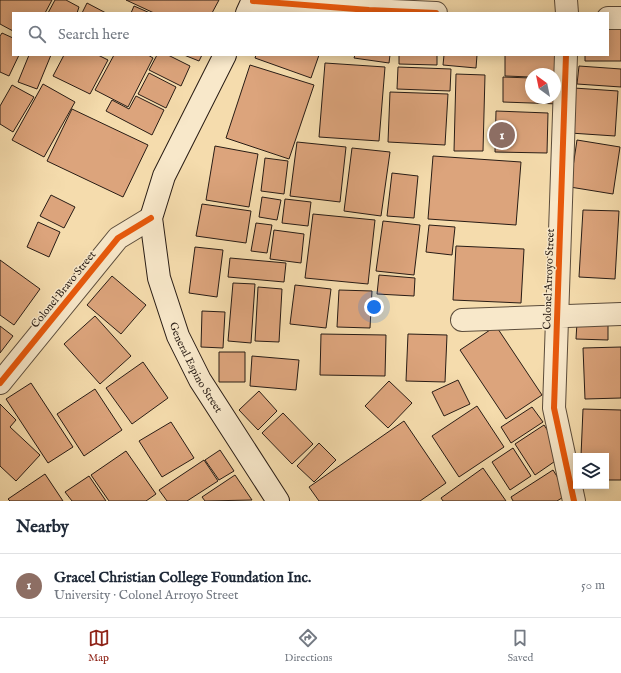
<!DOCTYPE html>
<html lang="en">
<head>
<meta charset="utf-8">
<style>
	:root { --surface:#fff; --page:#f2f2f3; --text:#1f2937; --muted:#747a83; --line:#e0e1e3; --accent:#8f2418 }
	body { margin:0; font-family:"IM FELL English",serif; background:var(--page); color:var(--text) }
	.controls { position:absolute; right:12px; bottom:12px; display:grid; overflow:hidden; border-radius:0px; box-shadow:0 2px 10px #0003 }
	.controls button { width:36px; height:36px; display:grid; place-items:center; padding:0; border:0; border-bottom:1px solid var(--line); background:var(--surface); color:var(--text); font:20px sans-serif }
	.compass { position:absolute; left:525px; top:68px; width:36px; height:36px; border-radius:50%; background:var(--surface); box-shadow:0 2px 10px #0003; rotate:327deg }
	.you { position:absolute; left:374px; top:307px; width:14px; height:14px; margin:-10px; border:3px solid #fff; border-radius:50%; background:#1a73e8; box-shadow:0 0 0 6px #1a73e833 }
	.badge { display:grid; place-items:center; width:26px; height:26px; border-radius:50%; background:var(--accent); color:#fff; font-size:13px; font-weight:700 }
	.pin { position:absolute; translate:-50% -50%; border:2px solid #fff; box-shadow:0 1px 4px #0006 }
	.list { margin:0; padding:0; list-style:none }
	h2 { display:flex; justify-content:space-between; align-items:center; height:52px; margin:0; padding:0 16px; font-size:17px }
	h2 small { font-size:13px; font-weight:400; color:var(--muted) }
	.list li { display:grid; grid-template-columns:26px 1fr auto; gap:12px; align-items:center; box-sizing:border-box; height:64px; padding:0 16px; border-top:1px solid var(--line) }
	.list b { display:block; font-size:15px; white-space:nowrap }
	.list p { margin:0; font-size:13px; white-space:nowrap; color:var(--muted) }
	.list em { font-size:13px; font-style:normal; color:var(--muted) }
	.icon { flex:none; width:22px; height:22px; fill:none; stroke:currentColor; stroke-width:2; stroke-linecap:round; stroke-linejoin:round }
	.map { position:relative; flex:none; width:621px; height:501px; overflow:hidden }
	.search { position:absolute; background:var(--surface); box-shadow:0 2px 10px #0003; left:12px; right:12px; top:12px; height:44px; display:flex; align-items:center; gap:10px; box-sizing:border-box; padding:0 14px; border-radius:0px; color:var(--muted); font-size:15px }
	.sheet { height:116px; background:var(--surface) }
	nav { display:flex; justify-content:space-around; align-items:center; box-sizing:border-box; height:56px; border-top:1px solid var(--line); background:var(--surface); font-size:11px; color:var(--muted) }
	nav a { display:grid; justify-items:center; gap:2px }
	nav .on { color:var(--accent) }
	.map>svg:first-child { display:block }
	.building { fill:#dca47c; stroke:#281c15 }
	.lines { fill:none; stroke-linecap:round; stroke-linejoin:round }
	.minor-casing { stroke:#5b4c3b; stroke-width:24 }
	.secondary-casing { stroke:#281c15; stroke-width:24 }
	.minor { stroke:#f8e8ca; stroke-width:22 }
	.secondary { stroke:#f8e8ca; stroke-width:22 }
	.cycleway-casing { stroke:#f8e8ca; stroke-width:8 }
	.cycleway { stroke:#e8590c; stroke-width:6 }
	.labels { text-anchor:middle; stroke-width:3; stroke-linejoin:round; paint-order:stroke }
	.street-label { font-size:11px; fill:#281c15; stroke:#f8e8ca }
</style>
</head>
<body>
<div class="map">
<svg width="621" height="501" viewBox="0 0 621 501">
	<rect width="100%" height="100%" fill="#f5dcad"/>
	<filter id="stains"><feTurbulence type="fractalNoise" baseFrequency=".005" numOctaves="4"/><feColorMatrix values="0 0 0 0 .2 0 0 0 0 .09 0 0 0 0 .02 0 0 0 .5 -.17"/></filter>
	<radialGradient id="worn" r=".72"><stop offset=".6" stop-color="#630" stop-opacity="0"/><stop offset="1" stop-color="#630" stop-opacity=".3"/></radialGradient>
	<path class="building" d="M0,0H52L45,13H13V31L0,24Z
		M55,0H66L79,7L77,13H48Z
		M126,0H219L212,13H154Z
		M87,3L106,13H82Z
		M134,6L150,13H131Z
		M608,27H621V61H585V55H608Z
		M2,33L13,38V55H19L9,76L0,72V36Z
		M29,55H51L37,89L18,82Z
		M64,55H98L108,60L90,94L53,76Z
		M114,55H148L153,58L128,107L95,90Z
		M157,55H168L190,66L181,86L149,70Z
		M184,55H202L199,61Z
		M256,55H319L311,78L255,58Z
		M355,55H390L389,63L354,58Z
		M399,55H437V65L399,64Z
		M444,55H477L476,68L443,65Z
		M505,55H563L555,74H531V77L505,76Z
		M325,63L385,67L379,141L319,137Z
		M250,65L314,85L289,159L226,138Z
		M579,66L621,69V87L577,84Z
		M398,67L451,69L450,91L397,89Z
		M149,73L176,87L166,108L138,94Z
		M456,74L485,75L483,151H454Z
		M503,77L531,78V98H555L559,104L503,102Z
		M43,84L75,102L44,157L12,140Z
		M12,85L34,97L13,132L0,124V106Z
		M574,88L618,91L615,136L570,133Z
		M390,92L448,94L445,145L388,142Z
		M136,96L164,110L152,135L106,111L112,100L129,109Z
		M72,109L148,145L123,197L47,161Z
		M496,111L548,113L547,153L495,152Z
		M577,140L620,147L613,194L570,187Z
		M297,142L346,147L340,202L290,196Z
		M215,146L258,154L249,207L206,200Z
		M352,148L390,152L381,216L344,211Z
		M433,156L521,162L516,225L428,219Z
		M265,158L288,161L284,194L261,191Z
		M392,173L418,176L414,218L387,216Z
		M51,195L75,207L64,228L40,216Z
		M262,197L281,200L277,220L259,217Z
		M285,199L311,202L308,226L282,223Z
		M202,204L251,211L246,243L196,236Z
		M583,210L619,211L615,279L579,277Z
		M313,214L375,220L368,284L305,278Z
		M383,221L420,225L414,275L376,271Z
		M38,222L60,232L49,257L27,247Z
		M256,223L272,225L267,253L251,251Z
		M429,225L455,227L452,255L426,252Z
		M274,230L304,234L301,263L270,259Z
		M456,246L524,249L521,303L453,300Z
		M195,247L223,250L217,297L189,293Z
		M230,258L286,263L284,282L228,277Z
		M0,260L40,289L14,325L0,315Z
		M379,275L415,278L414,296L377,294Z
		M112,276L146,305L121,334L87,305Z
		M233,283L255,284L251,343L228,341Z
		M295,285L331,289L326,328L290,324Z
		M258,287L282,289L279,342L255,341Z
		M339,290L372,291L370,328L337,327Z
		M202,311L225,312L223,348L201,347Z
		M95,316L131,356L100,384L64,344Z
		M577,322L608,323V340L576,339Z
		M0,326L13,336L0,353Z
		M496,326L542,395L506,419L460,350Z
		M321,334L386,335L385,376L320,375Z
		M408,334L447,335L445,382L406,381Z
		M621,347V398L585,399L583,348Z
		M219,352H245V382H219Z
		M252,356L299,360L296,390L250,386Z
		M143,362L168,398L132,424L106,388Z
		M458,380L470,404L444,416L432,392Z
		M389,381L412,403L388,428L365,406Z
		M31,383L73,447L48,463L6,399Z
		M95,389L122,430L84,456L57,414Z
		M259,391L277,411L258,430L239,410Z
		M0,404L16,420L10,427L40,455L16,481L0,466Z
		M477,406L504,447L459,477L432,436Z
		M532,407L543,422L511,443L501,427Z
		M583,409L621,410V480H606V456H581Z
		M283,413L313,444L292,464L262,433Z
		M404,421L446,483L420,501H319L309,487Z
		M171,422L194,458L162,477L139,441Z
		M544,425L564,455L535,475L515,444Z
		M319,443L336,460L314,482L297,466Z
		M513,448L531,476L510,490L492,462Z
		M220,450L234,471L219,480L205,460Z
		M126,451L156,494L146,501H109L91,475Z
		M204,460L218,481L187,501H167L159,490Z
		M483,468L506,501H443L441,498Z
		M553,470L568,494L557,501H513L511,497Z
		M45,474L63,501H10L8,499Z
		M235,475L252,500L205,501L202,497Z
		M89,476L106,501H72L65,492Z"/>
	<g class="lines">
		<defs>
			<path id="minor" d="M566,0L567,13
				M253,1L369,10L436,13
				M608,18H621
				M566,55L554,408L574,501
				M462,320L621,314
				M0,383L118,238L151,218"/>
			<g id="secondary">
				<path d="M247,13L253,0"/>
				<path id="s1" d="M225,55L164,176L151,218L159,278L178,336L200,380L278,501"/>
			</g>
		</defs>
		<use href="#minor" class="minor-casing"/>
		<use href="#secondary" class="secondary-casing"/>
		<use href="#minor" class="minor"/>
		<use href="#secondary" class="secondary"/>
		<defs>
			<path id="cycleway" d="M253,1L369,10L436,13
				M566,55L554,408L574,501
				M0,383L118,238L151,218"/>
		</defs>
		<use href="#cycleway" class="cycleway-casing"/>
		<use href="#cycleway" class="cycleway"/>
	</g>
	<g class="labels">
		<g class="street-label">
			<text transform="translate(548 279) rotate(-88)" y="4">Colonel Arroyo Street</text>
			<text transform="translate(63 289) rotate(-51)" y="4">Colonel Bravo Street</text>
			<text dy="4" stroke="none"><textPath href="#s1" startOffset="337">General Espino Street</textPath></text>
		</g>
	</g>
	<rect width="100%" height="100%" filter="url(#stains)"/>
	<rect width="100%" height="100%" fill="url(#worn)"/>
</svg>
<div class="controls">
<button><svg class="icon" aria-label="layers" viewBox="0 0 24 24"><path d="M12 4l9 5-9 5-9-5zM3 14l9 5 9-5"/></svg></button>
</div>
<svg class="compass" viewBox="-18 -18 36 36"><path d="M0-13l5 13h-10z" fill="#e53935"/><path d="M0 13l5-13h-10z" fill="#747a83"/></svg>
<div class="you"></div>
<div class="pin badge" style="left:502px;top:135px;background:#8d6e63">1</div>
<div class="search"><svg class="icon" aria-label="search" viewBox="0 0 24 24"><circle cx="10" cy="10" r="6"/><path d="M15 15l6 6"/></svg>Search here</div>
</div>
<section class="sheet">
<h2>Nearby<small></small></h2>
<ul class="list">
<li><span class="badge" style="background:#8d6e63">1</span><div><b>Gracel Christian College Foundation Inc.</b><p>University · Colonel Arroyo Street</p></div><em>50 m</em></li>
</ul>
</section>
<nav>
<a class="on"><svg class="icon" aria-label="map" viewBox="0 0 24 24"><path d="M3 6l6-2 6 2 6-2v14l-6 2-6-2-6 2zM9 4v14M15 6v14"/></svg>Map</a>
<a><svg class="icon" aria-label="directions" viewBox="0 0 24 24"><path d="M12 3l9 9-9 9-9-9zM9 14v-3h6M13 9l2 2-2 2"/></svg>Directions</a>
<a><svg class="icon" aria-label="saved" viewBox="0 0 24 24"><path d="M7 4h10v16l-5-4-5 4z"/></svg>Saved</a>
</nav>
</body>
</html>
